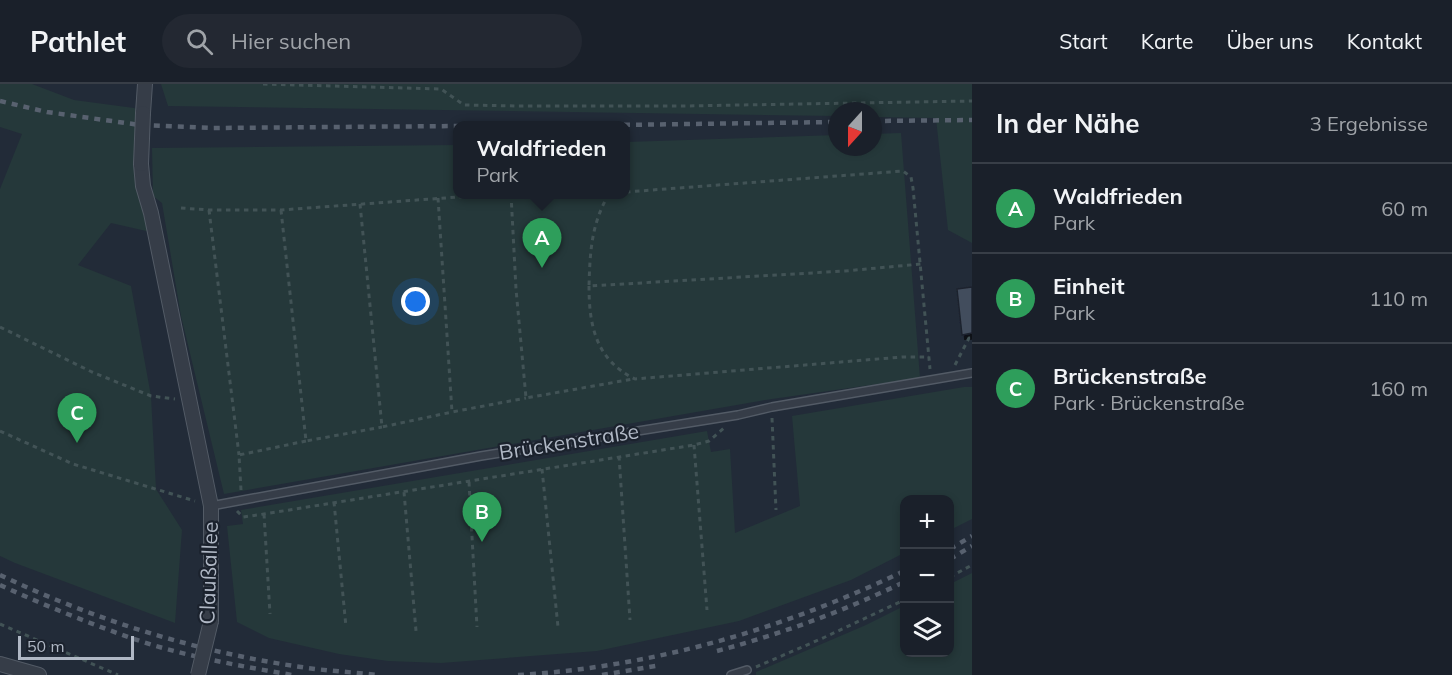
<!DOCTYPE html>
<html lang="de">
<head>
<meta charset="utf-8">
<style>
	:root { --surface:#1a202a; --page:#232832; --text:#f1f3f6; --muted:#9fa3a8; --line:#383e47; --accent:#88aff2 }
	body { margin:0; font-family:Mulish,sans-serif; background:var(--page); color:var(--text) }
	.controls { position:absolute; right:18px; bottom:18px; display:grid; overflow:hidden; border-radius:12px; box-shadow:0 3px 9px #0003 }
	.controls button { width:54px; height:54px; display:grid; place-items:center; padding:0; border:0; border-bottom:2px solid var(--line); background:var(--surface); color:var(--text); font:30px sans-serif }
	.compass { position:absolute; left:828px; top:18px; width:54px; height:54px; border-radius:50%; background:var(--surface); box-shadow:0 3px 9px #0003; rotate:201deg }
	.scale { position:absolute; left:18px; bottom:15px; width:116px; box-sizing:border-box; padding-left:6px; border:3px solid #b0b8c5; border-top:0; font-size:16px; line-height:21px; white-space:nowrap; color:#b0b8c5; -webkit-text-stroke:4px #1b222d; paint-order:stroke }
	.you { position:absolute; left:416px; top:218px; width:21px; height:21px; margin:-15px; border:4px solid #fff; border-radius:50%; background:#1a73e8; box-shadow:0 0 0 9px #1a73e833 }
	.badge { display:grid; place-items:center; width:39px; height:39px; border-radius:50%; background:var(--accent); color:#fff; font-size:20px; font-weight:700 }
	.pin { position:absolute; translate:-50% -50px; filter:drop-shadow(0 2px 3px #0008) }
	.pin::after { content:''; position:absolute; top:32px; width:21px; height:18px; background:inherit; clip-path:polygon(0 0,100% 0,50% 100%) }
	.popup { position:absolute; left:453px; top:37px; width:177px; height:78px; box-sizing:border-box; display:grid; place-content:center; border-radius:12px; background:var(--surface); filter:drop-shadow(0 2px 4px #0005); font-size:20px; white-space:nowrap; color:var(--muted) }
	.popup b { font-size:22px; color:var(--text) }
	.popup::after { content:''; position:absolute; left:50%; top:100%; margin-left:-12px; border:12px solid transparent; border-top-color:var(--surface) }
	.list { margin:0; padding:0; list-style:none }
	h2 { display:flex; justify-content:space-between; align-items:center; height:78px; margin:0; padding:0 24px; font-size:26px }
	h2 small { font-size:20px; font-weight:400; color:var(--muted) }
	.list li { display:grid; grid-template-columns:39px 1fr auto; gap:18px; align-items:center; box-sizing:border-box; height:90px; padding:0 24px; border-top:2px solid var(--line) }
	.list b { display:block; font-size:22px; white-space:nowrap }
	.list p { margin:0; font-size:20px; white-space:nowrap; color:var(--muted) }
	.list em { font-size:20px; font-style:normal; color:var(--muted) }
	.icon { flex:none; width:33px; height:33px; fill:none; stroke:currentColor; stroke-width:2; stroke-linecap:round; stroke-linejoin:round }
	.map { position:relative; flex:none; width:972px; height:591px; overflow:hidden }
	header { display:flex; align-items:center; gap:36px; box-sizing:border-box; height:84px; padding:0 30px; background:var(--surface); border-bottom:2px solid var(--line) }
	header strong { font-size:28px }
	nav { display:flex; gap:33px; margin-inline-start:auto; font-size:21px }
	.search { width:420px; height:54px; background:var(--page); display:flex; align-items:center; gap:15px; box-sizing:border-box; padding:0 21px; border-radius:33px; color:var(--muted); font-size:22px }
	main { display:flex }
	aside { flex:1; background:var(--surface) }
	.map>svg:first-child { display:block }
	.green { fill:#25383a }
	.building { fill:#434e5d; stroke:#1d242f; stroke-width:1.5; filter:url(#shadow) }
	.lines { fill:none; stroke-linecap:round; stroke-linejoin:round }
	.lane-casing { stroke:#535b66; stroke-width:10 }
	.street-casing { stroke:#535b66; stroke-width:16 }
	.path { stroke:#425356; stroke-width:3; stroke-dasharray:4.5 4.5; stroke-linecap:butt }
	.lane { stroke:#363d48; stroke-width:7 }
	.street { stroke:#363d48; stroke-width:14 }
	.rail { stroke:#58616f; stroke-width:4.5; stroke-dasharray:6 6; stroke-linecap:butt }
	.street-bridge-casing { stroke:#535b66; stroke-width:16; stroke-linecap:butt }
	.street-bridge { stroke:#363d48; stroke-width:14 }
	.labels { text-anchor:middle; stroke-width:4.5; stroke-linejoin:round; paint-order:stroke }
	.street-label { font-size:21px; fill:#b0b8c5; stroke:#1b222d }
</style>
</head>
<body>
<header>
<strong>Pathlet</strong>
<div class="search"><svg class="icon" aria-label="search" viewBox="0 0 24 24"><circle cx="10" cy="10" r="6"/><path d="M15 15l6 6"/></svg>Hier suchen</div>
<nav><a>Start</a><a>Karte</a><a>Über uns</a><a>Kontakt</a></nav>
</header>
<main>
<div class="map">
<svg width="972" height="591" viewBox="0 0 972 591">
	<defs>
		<filter id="shadow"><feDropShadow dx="3" dy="5.5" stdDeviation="0" flood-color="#0009"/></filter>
	</defs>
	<rect width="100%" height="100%" fill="#222b38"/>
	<path class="green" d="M0,0H32L74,16L134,24L143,29L140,53L155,149L111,139L78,181L131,202L151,312L156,405L182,446L175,539L15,479L0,472V105L22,50L0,43Z
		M161,0H972V159L948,146L936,34L873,33V27H837V32L168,22Z
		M901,49L920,294L765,316L224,410L181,232L162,119L153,112L152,64L458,61V110H626V58L837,51V63H873V50Z
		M964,303H972V435L950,446V416H904V469L851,496L739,537L597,567L441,579L388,577L339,570L269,554L237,538L227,442L243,440L241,426L707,347L711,368L730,365L735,449L800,422L792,332Z
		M972,489V591H756V588L866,541L904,522V568H950V500Z"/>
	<path class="building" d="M972,203V249L962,251L957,205Z"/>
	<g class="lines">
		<defs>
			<path id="lane" d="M211,422L481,372L738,331L772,323L972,289
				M731,591L747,586"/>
			<path id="street" d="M143,29L145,0
				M141,80L143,102L151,129L211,422V537
				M0,580L39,591"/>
		</defs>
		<use href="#lane" class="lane-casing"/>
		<use href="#street" class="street-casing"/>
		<path class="path" d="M263,0L441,5L464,21L517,22H683L972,17
			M626,108L903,87L911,93L913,104L930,285
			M511,110L516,205L526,314L633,295
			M609,110C591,140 590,169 589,202L845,187L921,180
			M438,114L452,328L526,314
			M360,120L382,343L452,328
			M181,124L209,126H281L499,110
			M209,126L239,371
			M281,126L306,357L382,343
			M589,202C589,242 596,276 635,295L902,273H929
			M0,243L92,288L151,312L175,315
			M955,281L969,254H972
			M772,334L776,426
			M0,347L73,380L195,417
			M694,361L707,526
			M619,372L630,536
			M542,385L558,543
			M469,398L477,543
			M241,406L239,371L306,357
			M404,408L416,547
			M334,418L346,543
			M237,427L243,433L264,430L694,361L709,357L724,344
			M264,430L270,530
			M950,493L972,481
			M0,540L118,591
			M756,583L823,554L904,516"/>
		<use href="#lane" class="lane"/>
		<use href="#street" class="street"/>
		<path class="rail" d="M0,17L47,28L140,41L212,44L458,42
			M873,37L972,36
			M540,42L837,38
			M950,465L972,452
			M950,475L972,462
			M0,491C95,536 197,568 301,583C326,587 352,588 378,591
			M0,501C46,522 93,541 140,557C189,573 241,582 292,591
			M717,567C781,550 844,527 904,498
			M518,591C653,583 783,545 904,487
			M602,591L661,581"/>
		<defs>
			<path id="street-bridge" d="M141,80L143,29
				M198,591L211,537"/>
		</defs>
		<use href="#street-bridge" class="street-bridge-casing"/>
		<use href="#street-bridge" class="street-bridge"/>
	</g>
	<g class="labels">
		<g class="street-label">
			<text transform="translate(569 358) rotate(-9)" y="7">Brückenstraße</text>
			<text transform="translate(209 489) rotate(-88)" y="7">Claußallee</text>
		</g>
	</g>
</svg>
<div class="controls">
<button>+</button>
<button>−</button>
<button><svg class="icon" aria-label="layers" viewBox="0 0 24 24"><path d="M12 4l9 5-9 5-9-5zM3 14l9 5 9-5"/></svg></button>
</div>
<svg class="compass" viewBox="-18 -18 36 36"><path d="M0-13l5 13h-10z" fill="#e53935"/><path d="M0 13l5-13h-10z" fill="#9fa3a8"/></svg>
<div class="scale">50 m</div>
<div class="you"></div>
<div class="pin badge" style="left:542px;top:184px;background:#2e9e5b">A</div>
<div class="popup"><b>Waldfrieden</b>Park</div>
<div class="pin badge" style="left:482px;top:458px;background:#2e9e5b">B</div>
<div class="pin badge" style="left:77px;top:359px;background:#2e9e5b">C</div>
</div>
<aside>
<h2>In der Nähe<small>3 Ergebnisse</small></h2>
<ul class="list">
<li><span class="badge" style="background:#2e9e5b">A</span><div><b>Waldfrieden</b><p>Park</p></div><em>60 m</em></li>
<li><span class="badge" style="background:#2e9e5b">B</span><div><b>Einheit</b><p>Park</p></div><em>110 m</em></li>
<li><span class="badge" style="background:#2e9e5b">C</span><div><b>Brückenstraße</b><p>Park · Brückenstraße</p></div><em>160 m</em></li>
</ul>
</aside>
</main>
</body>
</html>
